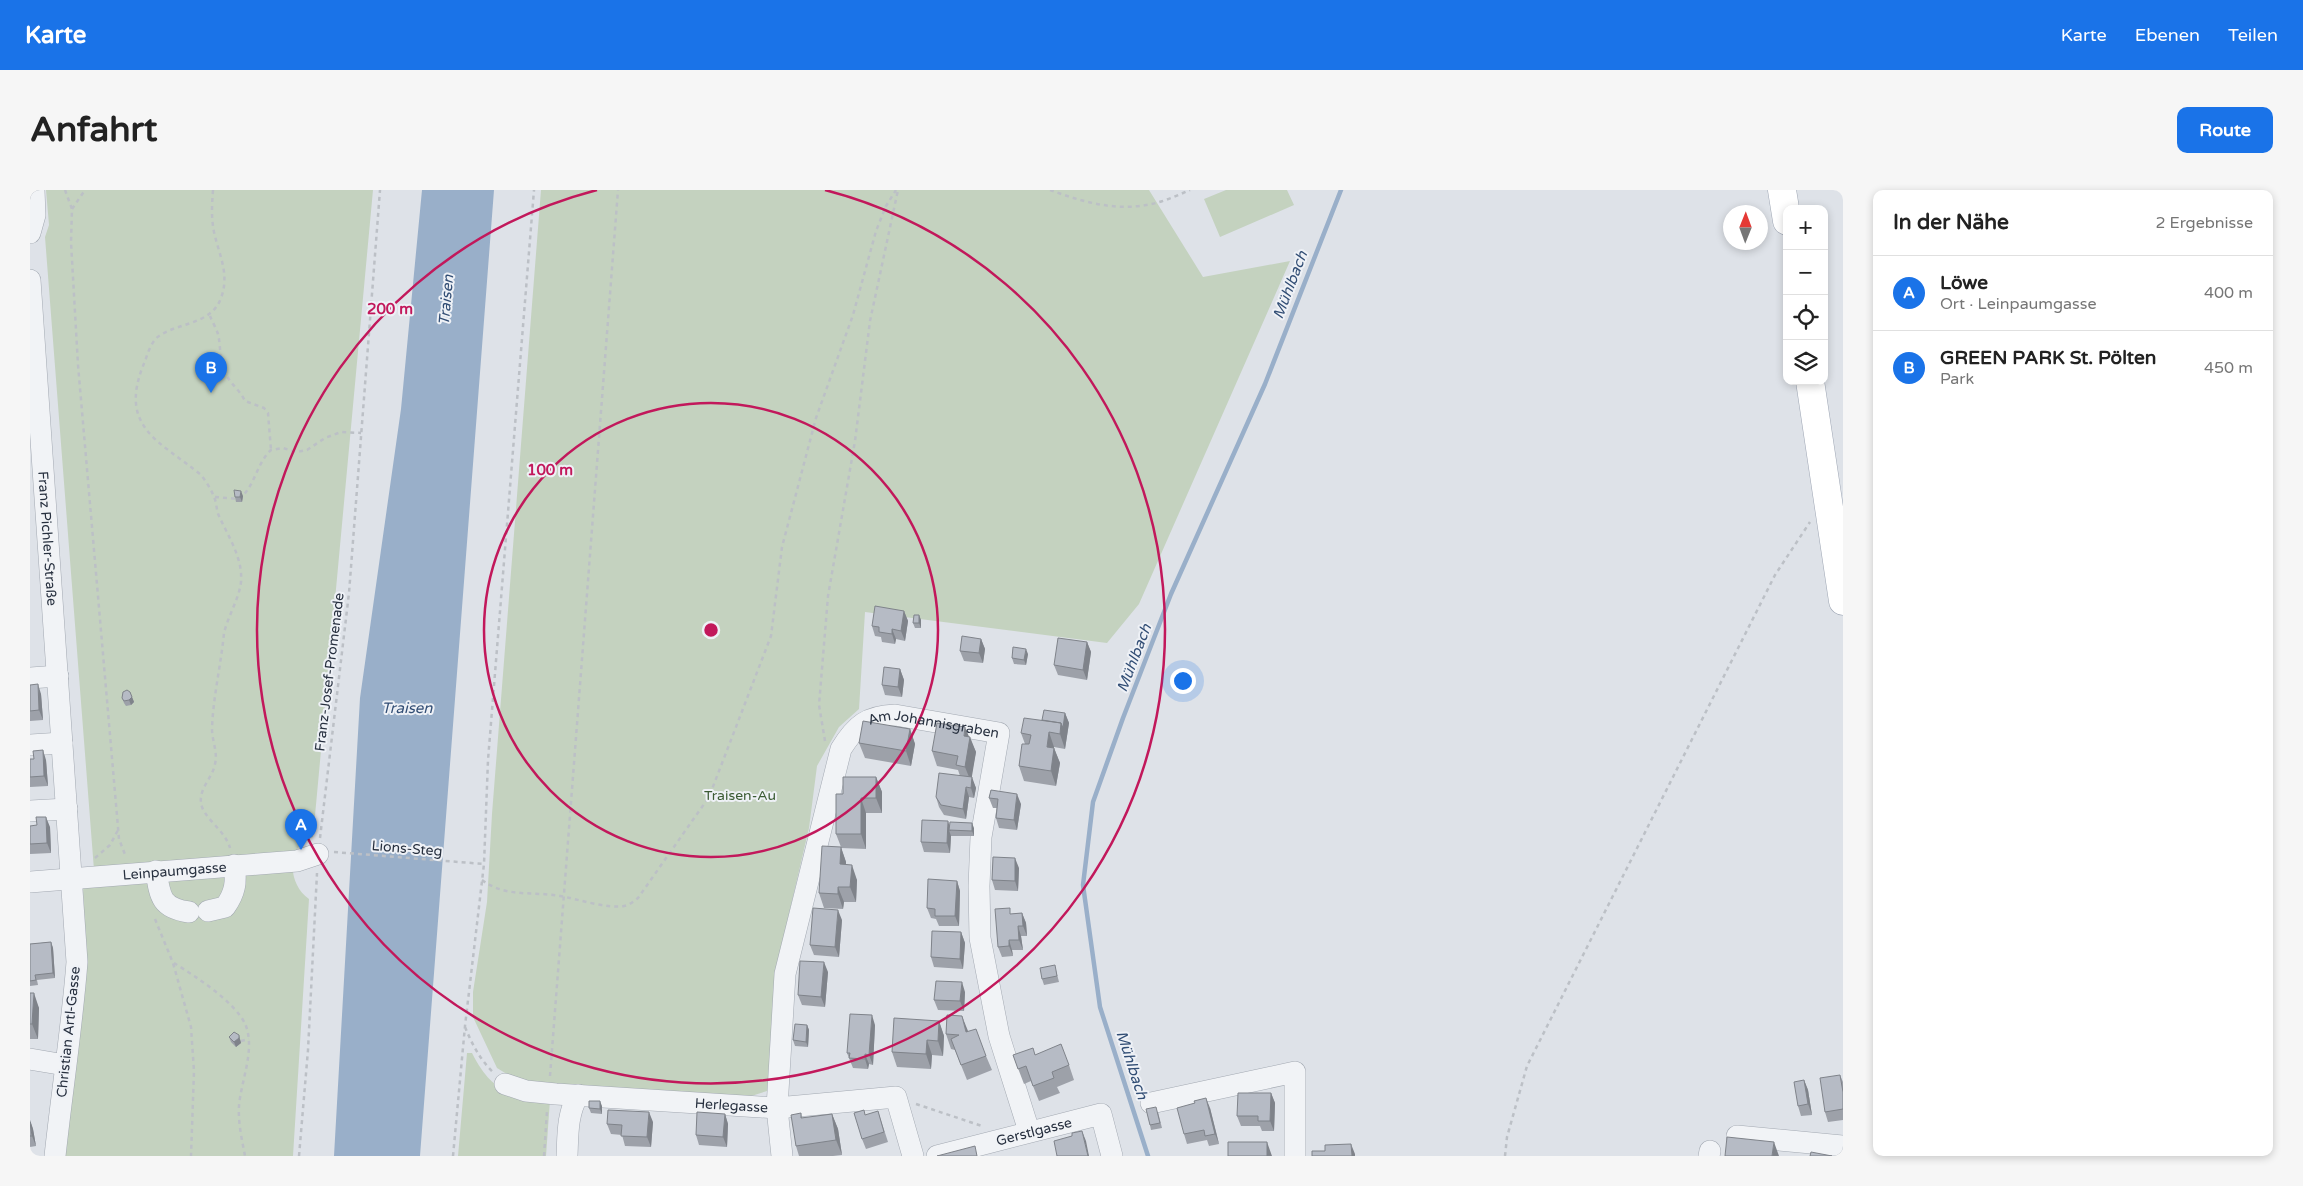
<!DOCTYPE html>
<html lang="de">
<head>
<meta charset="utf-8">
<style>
	:root { --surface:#fff; --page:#f6f6f6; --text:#222; --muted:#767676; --line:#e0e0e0; --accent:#1a73e8 }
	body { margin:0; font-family:"Varela Round",sans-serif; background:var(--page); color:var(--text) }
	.controls { position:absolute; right:15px; top:15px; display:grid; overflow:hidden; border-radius:10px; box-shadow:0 2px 8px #0003 }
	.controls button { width:45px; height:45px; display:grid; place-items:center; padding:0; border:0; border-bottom:1px solid var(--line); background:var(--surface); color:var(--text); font:25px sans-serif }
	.compass { position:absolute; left:1693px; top:15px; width:45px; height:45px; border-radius:50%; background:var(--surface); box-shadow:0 2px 8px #0003; rotate:1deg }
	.you { position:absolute; left:1152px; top:490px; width:18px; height:18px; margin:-12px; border:4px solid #fff; border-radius:50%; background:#1a73e8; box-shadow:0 0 0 8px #1a73e833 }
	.badge { display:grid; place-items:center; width:32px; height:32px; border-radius:50%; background:var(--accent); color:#fff; font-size:16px; font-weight:700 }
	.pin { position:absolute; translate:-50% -41px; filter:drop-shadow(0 1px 2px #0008) }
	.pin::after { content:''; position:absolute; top:26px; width:18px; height:15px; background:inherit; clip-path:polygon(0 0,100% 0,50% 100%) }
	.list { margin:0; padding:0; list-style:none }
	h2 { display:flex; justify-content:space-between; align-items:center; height:65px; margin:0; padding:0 20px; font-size:21px }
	h2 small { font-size:16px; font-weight:400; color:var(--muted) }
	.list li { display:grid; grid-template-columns:32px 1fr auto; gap:15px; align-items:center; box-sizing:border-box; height:75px; padding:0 20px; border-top:1px solid var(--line) }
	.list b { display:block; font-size:19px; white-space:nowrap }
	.list p { margin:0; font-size:16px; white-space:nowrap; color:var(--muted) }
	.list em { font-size:16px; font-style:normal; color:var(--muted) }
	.icon { flex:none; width:28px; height:28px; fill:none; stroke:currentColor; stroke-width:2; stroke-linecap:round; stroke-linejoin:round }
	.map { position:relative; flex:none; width:1813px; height:966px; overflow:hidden; border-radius:10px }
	header { display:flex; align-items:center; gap:30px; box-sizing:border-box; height:70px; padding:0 25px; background:var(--accent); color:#fff }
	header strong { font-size:24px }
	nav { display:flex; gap:28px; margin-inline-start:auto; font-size:18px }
	.intro { display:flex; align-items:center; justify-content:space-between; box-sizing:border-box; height:120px; padding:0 30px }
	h1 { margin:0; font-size:35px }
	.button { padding:12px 22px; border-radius:10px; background:var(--accent); color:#fff; font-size:18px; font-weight:700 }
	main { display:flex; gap:30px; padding:0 30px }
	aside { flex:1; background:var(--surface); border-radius:10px; box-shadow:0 2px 8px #0003 }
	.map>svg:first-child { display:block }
	.green { fill:#c4d2bf }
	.water { fill:#99afc9 }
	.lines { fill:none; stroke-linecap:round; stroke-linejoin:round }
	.stream { stroke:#99afc9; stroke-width:4.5 }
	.minor-casing { stroke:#a3a9b2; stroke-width:22 }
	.major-casing { stroke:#9ea6b4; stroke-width:29 }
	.path { stroke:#bcc0c6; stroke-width:2.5; stroke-dasharray:4 4; stroke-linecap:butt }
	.minor { stroke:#f1f3f6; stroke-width:21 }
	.major { stroke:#fff; stroke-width:28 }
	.wall { fill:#9da1a9 }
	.shaded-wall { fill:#7f838a }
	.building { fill:#b6bbc5; stroke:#7f838a }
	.ring { fill:none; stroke:#c2185b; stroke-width:2.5 }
	.labels { text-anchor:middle; stroke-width:4; stroke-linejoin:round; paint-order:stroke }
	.street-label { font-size:14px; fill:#27303f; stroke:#eef1f6 }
	.park-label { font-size:14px; fill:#3b5b34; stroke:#eef1f6 }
	.water-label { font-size:15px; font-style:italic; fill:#314d74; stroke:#eef1f6 }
	.centre { fill:#c2185b; stroke:#eef1f6; stroke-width:2.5 }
	.ring-label { font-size:15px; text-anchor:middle; font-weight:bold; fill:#c2185b; stroke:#eef1f6; stroke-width:4; stroke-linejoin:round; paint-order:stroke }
</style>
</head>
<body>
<header>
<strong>Karte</strong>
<nav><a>Karte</a><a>Ebenen</a><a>Teilen</a></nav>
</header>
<div class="intro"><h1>Anfahrt</h1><a class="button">Route</a></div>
<main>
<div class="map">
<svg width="1813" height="966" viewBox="0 0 1813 966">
	<rect width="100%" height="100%" fill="#dee2e8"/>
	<path class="green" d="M16,0H343L283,647C255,656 258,695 279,709L263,966H33L55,774L53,694L64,680L15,47L19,35Z
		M511,0H1119L1173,87L1260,71L1109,414L1077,453L835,422L829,519L809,537L787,576L779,638L758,728L746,811L737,901L715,908L488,891L467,878L443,827V802L457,712L462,624Z
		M1196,0H1257L1264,15L1190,47L1174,9Z
		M437,863H442C463,904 478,902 520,910L516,966H428Z"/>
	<path class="water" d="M392,0H464L390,966H304L330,508L371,219Z"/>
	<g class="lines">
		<path class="stream" d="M1118,966L1070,817L1053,695L1063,612L1093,528L1141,404L1235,194L1311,0"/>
		<defs>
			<g id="minor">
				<path d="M0,43L5,25L4,0"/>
				<path id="s1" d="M0,90L47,772C42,837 32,901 25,966"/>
				<path d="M0,488L28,486"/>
				<path d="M0,555L32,553"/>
				<path d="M0,621L37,619"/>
				<path d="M126,681C130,707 131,718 159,722"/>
				<path id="s2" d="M0,692L267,671L288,664"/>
				<path d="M178,721L195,717C205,703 207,692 204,675"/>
				<path d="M0,869L35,875"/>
				<path id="s3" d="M475,894L496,901L526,904L747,918L866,907L883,966"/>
				<path d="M1121,913L1265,882V966"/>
				<path d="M1707,946L1813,956"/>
				<path d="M537,966C538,944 537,925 548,905"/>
				<path id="s4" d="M752,966L747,918L755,784L811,559C826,535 837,526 865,525L969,543L951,647L949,696L950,748L969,846L999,941"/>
				<path id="s5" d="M907,966L1071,924L1082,966"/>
				<path d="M1679,966L1680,961"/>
			</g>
			<path id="major" d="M1752,0L1757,31
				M1780,191L1813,411"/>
		</defs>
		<use href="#minor" class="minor-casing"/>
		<use href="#major" class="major-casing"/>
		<path class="path" d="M35,0L42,19L41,52L48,175L89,649L96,667
			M183,0C182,14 181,27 184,42C189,65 200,84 191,108C181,135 149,132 129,146C120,152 117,167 113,176C89,237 129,251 170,284C176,291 181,299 184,307C187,313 186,320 189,326C198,346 213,368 211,392C209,409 198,426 194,443C191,475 183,507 182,539C182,551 188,562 185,574C183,587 169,598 171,613C173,628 195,640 200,658
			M1020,0C1050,11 1083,21 1116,15C1131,13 1146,6 1160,0
			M42,19L55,0
			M180,126C182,131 186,138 188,144C191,156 189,170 195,182C200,194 210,200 215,211L234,218L238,223L241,260
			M185,307L209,309C225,297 226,274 241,260L253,258L266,262L277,260L295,248L311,242L331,243
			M795,551L789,515L798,406L825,251L840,131L868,0
			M290,648L319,403L350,0
			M304,662L454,674
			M65,668L80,655L88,640
			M452,690C476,708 503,701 530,706C548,709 576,719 594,716C600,715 604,711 608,708L679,607L741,446L752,357L786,228L823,125L846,41L856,16L866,0
			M125,729L143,773L161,837L164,881L161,966
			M144,773C165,786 207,813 216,836C225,861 211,891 209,916C208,933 212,950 215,966
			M435,837C442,854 450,870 464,883
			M211,851L219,849
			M520,886L588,0
			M886,914L952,936
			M269,966L278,860L287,683
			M423,966L435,836L454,674L458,570L504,0
			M514,966L517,921
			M1475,966L1477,947L1497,876L1745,385L1780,332"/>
		<use href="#minor" class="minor"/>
		<use href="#major" class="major"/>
	</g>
	<path class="wall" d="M213,306L212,312H206L205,307Z
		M874,421L878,431L875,451L866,449L865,454L852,452L851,447L845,446L842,436Z
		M889,425L891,430V438H885L883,433Z
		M951,449L955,459L953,473L934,471L930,461Z
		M1057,452L1061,462L1057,490L1028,485L1024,475Z
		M998,464L996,475L984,474L982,468Z
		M870,479L874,490L872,507L855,505L852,495Z
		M0,495L11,504L13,530L0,531Z
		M102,507L104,512L101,515L96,516L94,513L92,508Z
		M1035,523L1039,533L1035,559L1024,557V558L1030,573L1026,596L994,591L989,576L995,554L991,543L1012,530Z
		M880,539L885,554L881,576L835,568L829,553Z
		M939,547L946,562L941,587L946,598L944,608L939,607L936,629L914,625L909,617L906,607L930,586L928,580L907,576L902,561Z
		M0,569L16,570L18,596L0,597Z
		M846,587L852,602V623H836V659L811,658L816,672V675L827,690L826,712H814L813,719L794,718L789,703L811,657L806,644L813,604Z
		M961,600L991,614L987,640L969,638L966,628L967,618H963L959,608Z
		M0,636L20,637L21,663L0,664Z
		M919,636L944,638V646H921L920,663L894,662L891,652Z
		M989,678L988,701L965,700L962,690Z
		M927,691L930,701L929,736H909L906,729L901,728L897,718Z
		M992,723L996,733L997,746H991L993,760H982L983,766L972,767L968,757L982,724Z
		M812,730L809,767L784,765L780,755Z
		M931,742L935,753L933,779L904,777L901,767Z
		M21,752L23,758L25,788L7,790L8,795L0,796V754Z
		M1026,780L1029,792L1014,795L1012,789Z
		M798,782L795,817L772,815L768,805Z
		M935,802L934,821L908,820L904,810Z
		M0,803L9,818L8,849H0Z
		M909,831L914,846L913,866L902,865L901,879L867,877L862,862Z
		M777,835L779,840L778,857L765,856L763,850Z
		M845,835L843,875L839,874L838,879L823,878L817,863Z
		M938,842L956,866L962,880L937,890L925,860L921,859L916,844Z
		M199,847L210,850L211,853L206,857L201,852Z
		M983,865H1005L1039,875L1044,890L1027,897L1030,903L1009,911L1001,891L994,894Z
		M1810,885L1813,892V930L1798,932L1795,922Z
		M1774,890L1778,900L1782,925L1771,926L1768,916Z
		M1241,903L1245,913L1244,941H1232L1230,936H1211L1207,926Z
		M572,916V924L561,923L559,918Z
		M1180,918L1189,954L1179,956L1177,950L1157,954L1154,944Z
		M848,921L858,952L836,959L832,949Z
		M1128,922L1132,938L1121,940L1120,935Z
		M771,923L772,928L802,924L808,939L812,965L803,966H769L766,956Z
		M695,924L698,934L697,957L669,955L666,945Z
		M0,930L3,939L6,956L0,957Z
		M623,932L621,957L595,956L592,945L581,944L577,934Z"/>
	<path class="shaded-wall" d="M211,301L213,306L212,312L210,307Z
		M874,421L878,431L875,451L871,441Z
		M889,425L891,430V438L889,433Z
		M862,439L866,449L865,454L862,444Z
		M951,449L955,459L953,473L949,463Z
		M1057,452L1061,462L1057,490L1053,480Z
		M996,459L998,464L996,475L994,470Z
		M870,479L874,490L872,507L868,497Z
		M8,494L11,504L13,530L9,520Z
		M100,502L104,512L101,515L99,510Z
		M1035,523L1039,533L1035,559L1030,544L1031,533Z
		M935,537L940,549V547L946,562L941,592L935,577L934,546Z
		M880,539L885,554L881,576L876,561Z
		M1019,542L1024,557L1022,572L1017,557Z
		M1024,558L1030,573L1026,596L1021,581Z
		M13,560L16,570L18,596L14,586Z
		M846,587L852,602V623L846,608Z
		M942,587L946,598L944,608L941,598Z
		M936,597L939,607L936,629L933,619Z
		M987,604L991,614L987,640L984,630Z
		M831,608L836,623V659L831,644Z
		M16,627L20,637L21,663L17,653Z
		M918,631L921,641L919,640L921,646L920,663L917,653Z
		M942,633L944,638V646L942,641Z
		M811,657L816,672L815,689L810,674Z
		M985,668L989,678L988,701L985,691Z
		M822,675L827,690L826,712L820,697Z
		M927,691L930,701L929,736L925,726Z
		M808,697L814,712L813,719L808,704Z
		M808,720L812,730L809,767L805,757Z
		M992,723L996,733L997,746L993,736Z
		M988,736L991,746L993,760L989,750Z
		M931,742L935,753L933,779L930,769Z
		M979,750L982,760L983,766L979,756Z
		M21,752L23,758L25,788L23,783Z
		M794,772L798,782L795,817L791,807Z
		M932,792L935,802L934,821L930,811Z
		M4,803L9,818L8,849L2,834Z
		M842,825L845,835L843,875L839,865Z
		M932,826L938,841L942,857L936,842Z
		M909,831L914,846L913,866L908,851Z
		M777,835L779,840L778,857L776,852Z
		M209,845L211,853L206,857L204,852Z
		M897,850L902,865L901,879L896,864Z
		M835,864L839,874L838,879L835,869Z
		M1774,890L1778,900L1782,925L1778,914Z
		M1241,903L1245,913L1244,941L1240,931Z
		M1176,908L1180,918L1189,954L1185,944Z
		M570,911L572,916V924L570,919Z
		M619,922L623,932L621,957L617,947Z
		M695,924L698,934L697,957L693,947Z
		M802,924L808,939L812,965L806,950Z
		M0,930L3,939L6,956L2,946Z
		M1052,941L1056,951L1059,966H1058Z
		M1237,952L1242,966H1237Z
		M1744,952L1749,966H1742Z
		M1321,954L1325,964V966H1322Z"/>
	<path class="building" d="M204,300L211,301L210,307H205Z
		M845,416L874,421L871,441L862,439V444L849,442V437L842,436Z
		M884,425H889V433H883Z
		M932,446L951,449L949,463L930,461Z
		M1028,448L1057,452L1053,480L1024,475Z
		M983,457L996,459L994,470L982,468Z
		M854,477L870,479L868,497L852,495Z
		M8,494L9,520L0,521V495Z
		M97,500L100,502L102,507L99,510L94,511L92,508L93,502Z
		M1014,520L1035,523L1033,538L1031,533L1012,530Z
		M994,528L1031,533L1030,544L1019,542L1017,557L1024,558L1021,581L989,576L992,554H999L1001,545L991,543Z
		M833,531L880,539L876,561L829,553Z
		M907,533L935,537L934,546L940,547L935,577L926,575L928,566L902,561Z
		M13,560L14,586L0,587V569H4L3,561Z
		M909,583L942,587L941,598L936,597L933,619L911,615L906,607Z
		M813,587H846V608H831V644H806V604H813Z
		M961,600L987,604L984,630L966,628L968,609L959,608Z
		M6,627H16L17,653L0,654V636L7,635Z
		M892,630L918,631L917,653L891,652Z
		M920,632L942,633V641L919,640Z
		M792,656L811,657L810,674L822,675L820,697H808V704L789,703Z
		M963,667L985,668V691L962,690Z
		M898,689L927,691L925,726H905V719L897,718Z
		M783,718L808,720L805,757L780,755Z
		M980,718V724L992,723L993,736H988L989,750H979V756L968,757L965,719Z
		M902,741L931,742L930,769L901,767Z
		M21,752L23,783L5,785L6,790L0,791V754Z
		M770,771L794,772L791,807L768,805Z
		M1025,775L1027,786L1012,789L1010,778Z
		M906,791L932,792L930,811L904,810Z
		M0,803H4L2,834H0Z
		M820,824L842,825L839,865L835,864V869L819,868L820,863H817Z
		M917,825L932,826L936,842L946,839L956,866L931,875L921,849L929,845L916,844Z
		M864,828L909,831L908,851L897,850L896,864L862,862Z
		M765,834L777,835L776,852L763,850Z
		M204,842L209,845V848L204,852L199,847Z
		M1031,854L1039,875L1022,882L1024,888L1003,896L996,876L988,879L983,865L1003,858L1005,865Z
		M1810,885L1813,902V919L1795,922L1790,888Z
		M1774,890L1778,914L1768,916L1764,892Z
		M1208,903H1241L1240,931H1228V926H1207Z
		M1176,908L1185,944L1175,946L1174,940L1154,944L1147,918L1165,913L1164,911Z
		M559,911H570V919L559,918Z
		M1126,917L1130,933L1120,935L1116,919Z
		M578,920L619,922L617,947L591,946L592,935L577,934Z
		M834,920L835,925L848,921L854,942L832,949L824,923Z
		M667,922L695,924L693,947L666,945Z
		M771,923V928L802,924L806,950L766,956L761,925Z
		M0,932L2,946H0Z
		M1052,941L1058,966H1027L1024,951L1042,946V943Z
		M1697,947L1744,952L1742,966H1695Z
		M1198,952H1237V966H1198Z
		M1321,954L1322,966H1282V961H1295V955Z
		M945,956L947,966H907Z
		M1781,962L1802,966H1780Z"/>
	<g class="ring">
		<circle cx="681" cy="440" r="227"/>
		<path d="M795 0A454 454 0 1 1 567 0"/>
	</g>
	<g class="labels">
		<g class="street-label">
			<text dy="5" stroke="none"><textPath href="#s1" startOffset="259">Franz Pichler-Straße</textPath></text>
			<text transform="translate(299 482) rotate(-83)" y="5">Franz-Josef-Promenade</text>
			<text dy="5" stroke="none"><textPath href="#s4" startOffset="521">Am Johannisgraben</textPath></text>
			<text transform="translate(377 658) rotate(5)" y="5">Lions-Steg</text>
			<text dy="5" stroke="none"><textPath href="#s2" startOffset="145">Leinpaumgasse</textPath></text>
			<text transform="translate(38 842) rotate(-84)" y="5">Christian Artl-Gasse</text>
			<text dy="5" stroke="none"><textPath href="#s3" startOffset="228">Herlegasse</textPath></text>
			<text dy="5" stroke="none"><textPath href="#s5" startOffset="100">Gerstlgasse</textPath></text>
		</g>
		<g class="park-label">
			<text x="710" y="610">Traisen-Au</text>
		</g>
		<g class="water-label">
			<text transform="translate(1260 95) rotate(-69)" y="5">Mühlbach</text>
			<text transform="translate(416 110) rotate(-85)" y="5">Traisen</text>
			<text transform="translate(1104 468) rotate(-69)" y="5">Mühlbach</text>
			<text x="377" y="523">Traisen</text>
			<text transform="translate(1102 875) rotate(72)" y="5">Mühlbach</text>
		</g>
	</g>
	<circle cx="681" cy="440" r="8" class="centre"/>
	<g class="ring-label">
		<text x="360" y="124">200 m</text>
		<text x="520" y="285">100 m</text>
	</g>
</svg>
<div class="controls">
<button>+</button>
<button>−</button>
<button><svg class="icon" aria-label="locate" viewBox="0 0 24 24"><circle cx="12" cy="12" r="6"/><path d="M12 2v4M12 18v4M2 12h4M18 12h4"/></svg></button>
<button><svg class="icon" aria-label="layers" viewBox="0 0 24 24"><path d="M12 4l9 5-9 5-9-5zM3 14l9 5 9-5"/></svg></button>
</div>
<svg class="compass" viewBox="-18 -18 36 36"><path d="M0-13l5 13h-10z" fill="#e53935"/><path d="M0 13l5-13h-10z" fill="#767676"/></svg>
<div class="you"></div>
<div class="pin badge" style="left:271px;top:660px">A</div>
<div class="pin badge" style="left:181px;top:203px">B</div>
</div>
<aside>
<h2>In der Nähe<small>2 Ergebnisse</small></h2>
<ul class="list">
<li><span class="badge">A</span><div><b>Löwe</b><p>Ort · Leinpaumgasse</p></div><em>400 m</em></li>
<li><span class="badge">B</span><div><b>GREEN PARK St. Pölten</b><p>Park</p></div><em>450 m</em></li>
</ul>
</aside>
</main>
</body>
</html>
